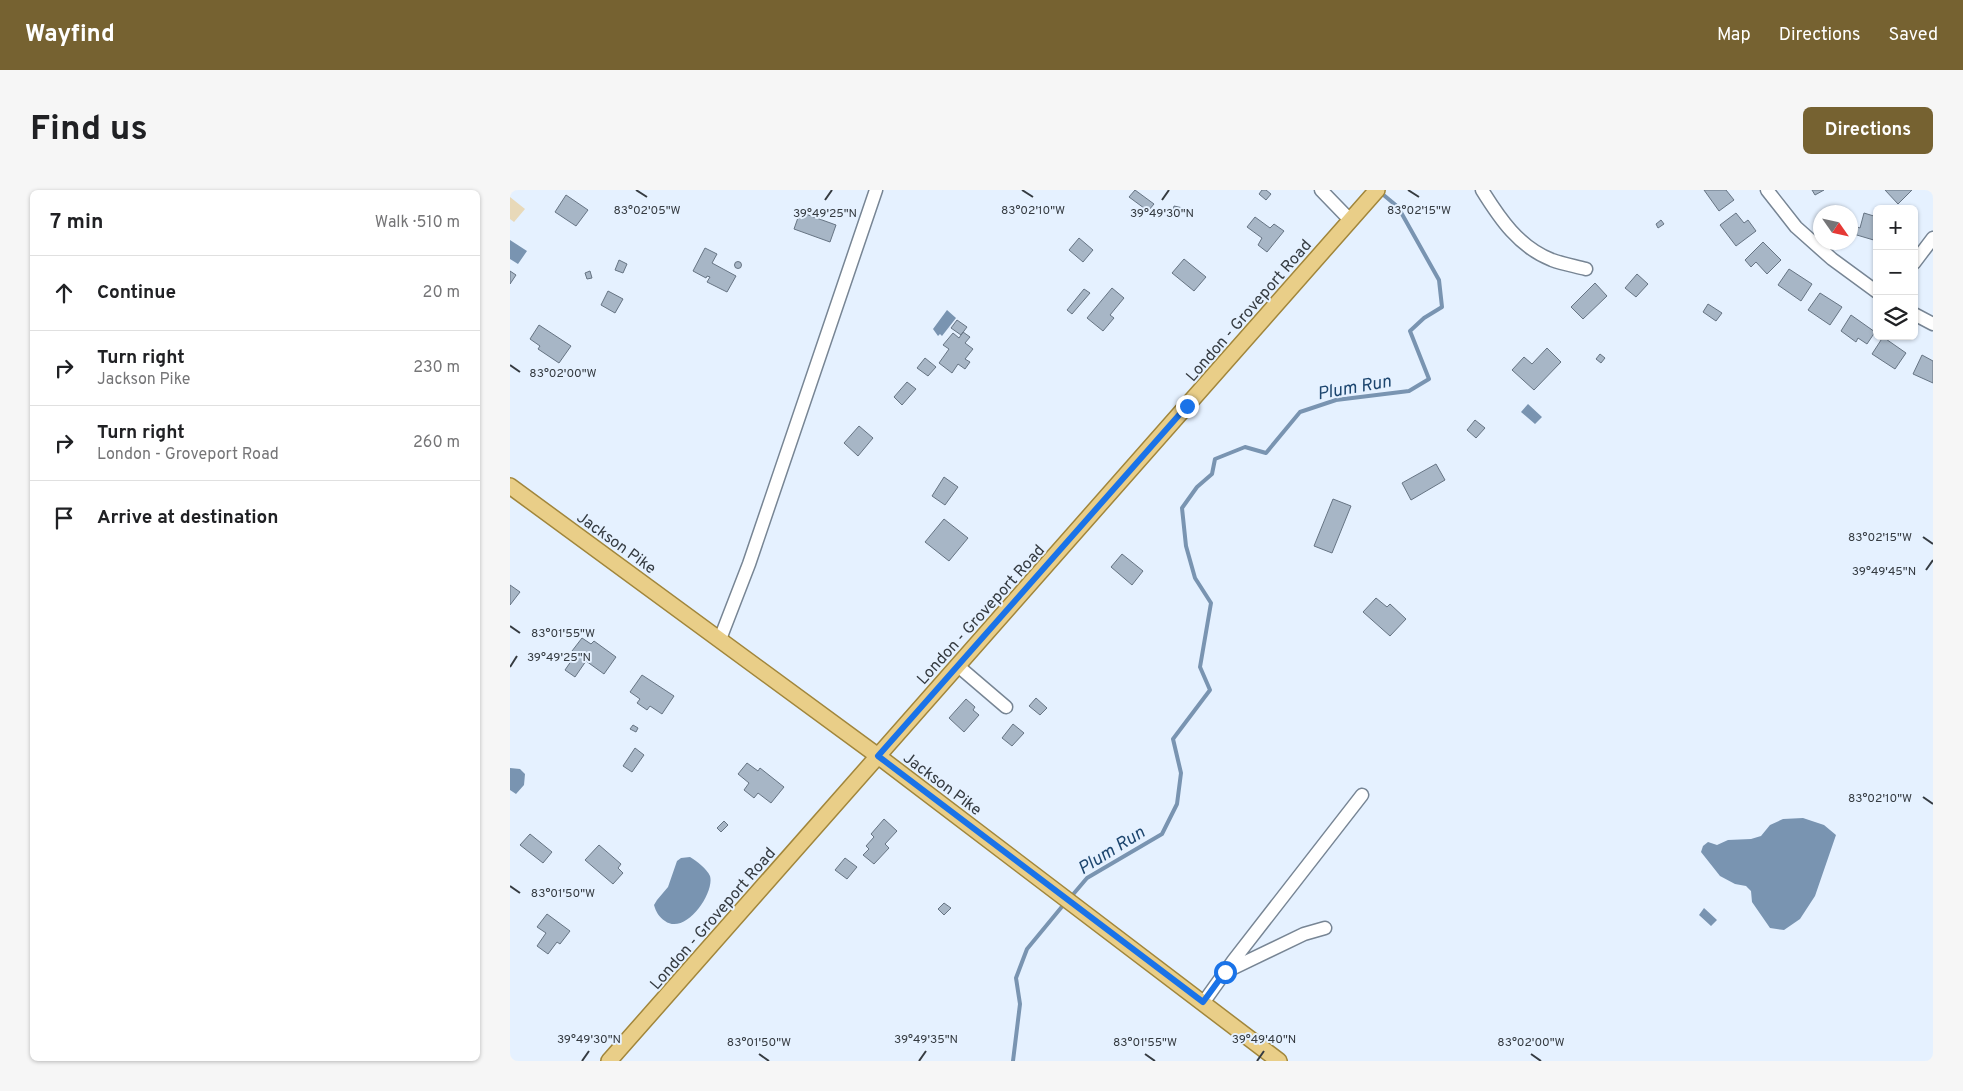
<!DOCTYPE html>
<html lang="en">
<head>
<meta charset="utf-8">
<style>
	:root { --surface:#fff; --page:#f6f6f6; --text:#202124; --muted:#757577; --line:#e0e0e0; --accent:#766231 }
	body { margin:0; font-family:Overpass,sans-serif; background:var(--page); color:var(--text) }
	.controls { position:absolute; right:15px; top:15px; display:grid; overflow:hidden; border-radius:8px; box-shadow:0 1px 4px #0004 }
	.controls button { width:45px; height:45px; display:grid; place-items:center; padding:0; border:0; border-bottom:1px solid var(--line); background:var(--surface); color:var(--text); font:25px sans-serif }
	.compass { position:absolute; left:1303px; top:15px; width:45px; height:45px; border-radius:50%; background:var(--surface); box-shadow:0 1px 4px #0004; rotate:124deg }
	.stop { position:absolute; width:15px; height:15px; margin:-11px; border:4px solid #1a73e8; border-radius:50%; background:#fff }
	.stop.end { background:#1a73e8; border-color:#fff; box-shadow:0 1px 5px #0008 }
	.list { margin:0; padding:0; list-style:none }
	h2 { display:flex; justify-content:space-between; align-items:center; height:65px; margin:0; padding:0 20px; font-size:21px }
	h2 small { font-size:16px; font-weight:400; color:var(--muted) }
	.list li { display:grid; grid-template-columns:32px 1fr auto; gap:15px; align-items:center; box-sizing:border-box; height:75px; padding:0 20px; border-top:1px solid var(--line) }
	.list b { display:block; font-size:19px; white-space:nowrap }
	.list p { margin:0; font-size:16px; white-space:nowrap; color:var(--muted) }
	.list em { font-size:16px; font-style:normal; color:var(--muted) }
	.icon { flex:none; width:28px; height:28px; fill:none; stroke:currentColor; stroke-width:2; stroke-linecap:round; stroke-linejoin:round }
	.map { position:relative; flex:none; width:1423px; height:871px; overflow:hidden; border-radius:8px }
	header { display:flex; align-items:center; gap:30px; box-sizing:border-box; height:70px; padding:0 25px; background:var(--accent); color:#fff }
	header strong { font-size:24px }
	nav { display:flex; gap:28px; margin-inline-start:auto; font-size:18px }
	.intro { display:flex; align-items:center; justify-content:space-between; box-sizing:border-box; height:120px; padding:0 30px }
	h1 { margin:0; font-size:35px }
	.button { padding:12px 22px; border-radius:8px; background:var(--accent); color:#fff; font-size:18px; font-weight:700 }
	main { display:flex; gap:30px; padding:0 30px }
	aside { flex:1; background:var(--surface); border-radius:8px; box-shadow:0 1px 4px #0004 }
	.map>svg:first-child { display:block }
	.green { fill:#e8d9b9 }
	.water { fill:#7994b1 }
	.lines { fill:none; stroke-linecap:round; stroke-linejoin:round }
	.stream { stroke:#7994b1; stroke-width:4 }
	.building { fill:#a7b6c6; stroke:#667483 }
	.minor-casing { stroke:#778594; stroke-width:15 }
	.major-casing { stroke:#a1863b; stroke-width:18 }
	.minor { stroke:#fff; stroke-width:12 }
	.major { stroke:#e9ce88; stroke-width:15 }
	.route { stroke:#1a73e8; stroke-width:6 }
	.ticks { fill:none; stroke:#353b41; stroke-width:2 }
	.labels { text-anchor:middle; stroke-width:4; stroke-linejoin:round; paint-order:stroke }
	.street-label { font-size:16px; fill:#353b41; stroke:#e5f1ff }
	.water-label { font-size:18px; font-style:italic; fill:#1d466f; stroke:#e5f1ff }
	.ticks-label { font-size:12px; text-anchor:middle; fill:#353b41; stroke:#e5f1ff; stroke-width:4; stroke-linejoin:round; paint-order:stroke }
</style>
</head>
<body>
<header>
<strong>Wayfind</strong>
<nav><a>Map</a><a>Directions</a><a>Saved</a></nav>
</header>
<div class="intro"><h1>Find us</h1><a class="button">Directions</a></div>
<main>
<aside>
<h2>7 min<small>Walk · 510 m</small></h2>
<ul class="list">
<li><svg class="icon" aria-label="ahead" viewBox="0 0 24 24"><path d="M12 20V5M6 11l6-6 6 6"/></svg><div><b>Continue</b></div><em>20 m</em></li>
<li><svg class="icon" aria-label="right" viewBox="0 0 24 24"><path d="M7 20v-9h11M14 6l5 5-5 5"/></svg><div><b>Turn right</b><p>Jackson Pike</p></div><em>230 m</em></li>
<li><svg class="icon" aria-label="right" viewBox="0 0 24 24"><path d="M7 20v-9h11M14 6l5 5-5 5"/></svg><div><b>Turn right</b><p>London - Groveport Road</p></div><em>260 m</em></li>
<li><svg class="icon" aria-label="arrive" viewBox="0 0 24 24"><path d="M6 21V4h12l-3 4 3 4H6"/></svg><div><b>Arrive at destination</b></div></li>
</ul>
</aside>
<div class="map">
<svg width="1423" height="871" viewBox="0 0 1423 871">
	<rect width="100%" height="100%" fill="#e5f1ff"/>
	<path class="green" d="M0,7L15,19L4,32L0,29Z"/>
	<path class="water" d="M0,50L17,61L8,74L0,69Z
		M437,120L446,128L432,146L430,144L428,146L423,139Z
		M1018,214L1032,227L1025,234L1011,222Z
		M0,578L10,579L15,584L14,595L6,604L0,600Z
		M1293,628L1314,635L1326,645L1305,706L1290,729L1274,740L1260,738L1242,712L1241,701L1236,696L1225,694L1210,686L1191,662L1193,656L1198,652L1207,655L1218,650L1241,649L1251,646L1260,635L1273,629Z
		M180,667C187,671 197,679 200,686C205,703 175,746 155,731C149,727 146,722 144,715L147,710L158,697L167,671L171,668Z
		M1194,718L1207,730L1201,736L1189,725Z"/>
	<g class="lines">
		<path class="stream" d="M560,708L577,688L652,644L667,614L671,583L663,549L700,500L690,477L701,413L685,388L676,356L672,318L687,297L702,284L705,269L735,257L756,263L790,222L826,210L899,201L919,189L900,141L914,128L932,117L929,90L888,17L870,2
			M503,871L510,814L506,788L517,759L555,713"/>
	</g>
	<path class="building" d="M625,0L644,14L638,21L619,7Z
		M752,0H756L761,4L756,10L749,4Z
		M1194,0H1216L1224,10L1209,21Z
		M1302,0H1314L1305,5Z
		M1375,0H1402L1388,14Z
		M56,5L78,20L66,36L45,22Z
		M664,16L673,18L671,24L663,21Z
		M290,22L326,35L320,52L284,39Z
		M1226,23L1234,33L1238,30L1246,41L1226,56L1210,35Z
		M1354,23L1367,27V51L1340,43L1342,35L1350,38Z
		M745,27L760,38L764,34L774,41L757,62L748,55L752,48L737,37Z
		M1151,30L1154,34L1148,38L1146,34Z
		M569,48L583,60L573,72L559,60Z
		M1253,52L1271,70L1257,84L1246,72L1241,77L1235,70Z
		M195,58L207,64L202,73L226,86L217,102L197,92L200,87L197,86L196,88L183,81Z
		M674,69L696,87L684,101L662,83Z
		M109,70L117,74L113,83L105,80Z
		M224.5 75a3.5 3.5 0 1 1 7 0a3.5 3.5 0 1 1-7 0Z
		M1279,79L1302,94L1291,111L1268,95Z
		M0,81L6,85L0,94Z
		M80,81L82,88L77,89L75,83Z
		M1127,84L1138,94L1126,107L1115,98Z
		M1085,93L1097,106L1073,129L1061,117Z
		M602,98L614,108L600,125L604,128L593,141L577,128Z
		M574,99L580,103L562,124L557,120Z
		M98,101L113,109L105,123L91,115Z
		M1310,103L1332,117L1320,135L1298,120Z
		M1198,114L1212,123L1206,131L1193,122Z
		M1341,125L1365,142L1357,154L1348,148L1346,152L1331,141Z
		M447,130L457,137L451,145L441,138Z
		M29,135L61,156L49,173L28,159L30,156L20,149Z
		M453,142L460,147L455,153L463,159L455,169L460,172L455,179L448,174L442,183L429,173L439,159L433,155L443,143L449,148Z
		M1373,147L1396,163L1385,179L1362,164Z
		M1037,158L1051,172L1024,200L1002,180L1014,167L1022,174Z
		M1090,164L1095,168L1091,173L1086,169Z
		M1412,165L1423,171V193L1403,184Z
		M415,168L426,177L418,186L407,178Z
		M397,192L406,199L392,215L384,207Z
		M965,230L975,238L966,248L957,240Z
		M349,236L363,248L348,266L334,253Z
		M926,274L935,290L901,310L892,293Z
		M434,287L448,297L435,315L422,306Z
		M823,309L841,316L822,363L804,356Z
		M434,329L458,348L439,371L415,352Z
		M612,364L633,381L622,395L601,377Z
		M0,395L10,402L0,415Z
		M866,408L877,417L880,414L896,429L880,446L853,422Z
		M72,448L81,454L84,451L106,467L94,484L76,471L65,487L55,480L66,464L62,461Z
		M132,485L164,506L152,524L140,516L137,520L127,513L130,509L120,502Z
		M526,508L537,518L530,525L519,516Z
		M456,509L465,517L463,520L469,525L454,542L439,528Z
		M503,534L514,543L502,556L492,548Z
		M123,535L128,538L126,542L120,539Z
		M125,558L134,565L122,582L113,576Z
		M237,573L248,581L250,578L274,597L261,613L248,603L244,608L234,600L239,593L228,584Z
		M374,629L387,641L375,654L379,658L364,674L353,665L359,659L356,656L364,647L361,644Z
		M214,631L218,635L211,642L207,638Z
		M20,644L42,662L33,673L10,655Z
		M89,655L111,674L108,678L113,683L103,694L75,670Z
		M335,668L347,677L337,689L325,680Z
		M434,713L441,718L434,725L428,719Z
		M37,724L60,741L50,754L47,752L38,764L27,756L36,743L27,737Z"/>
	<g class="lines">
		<defs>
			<path id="minor" d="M811,0L840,30
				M972,0C990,29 1009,57 1042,70C1053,74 1065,76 1076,79
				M1257,0L1286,37L1322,69L1367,102
				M1404,73L1423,48
				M1404,124L1423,134
				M210,449L239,374L366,0
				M448,476L496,517
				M715,782L794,744L815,738
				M693,813L723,771L852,605"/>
			<path id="major" d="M0,296L368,566L769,871
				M99,871L867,0"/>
		</defs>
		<use href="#minor" class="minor-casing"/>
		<use href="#major" class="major-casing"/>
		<use href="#minor" class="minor"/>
		<use href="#major" class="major"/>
	</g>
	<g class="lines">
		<path class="route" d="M677,216L368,566L693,812L715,782"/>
	</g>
	<path class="ticks" d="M126,0L137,7M512,0L523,7M898,0L909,7M315,10L322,0M652,10L659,0M0,175L10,182M1413,347L1423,354M1416,380L1423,370M0,436L10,443M0,477L7,466M1413,607L1423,614M0,696L10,703M249,864L259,871M635,864L645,871M1021,864L1031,871M72,871L79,861M409,871L416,861M747,871L754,861"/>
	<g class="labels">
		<g class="street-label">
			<text transform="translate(738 120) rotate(-49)" y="6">London - Groveport Road</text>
			<text transform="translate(107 352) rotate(36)" y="6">Jackson Pike</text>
			<text transform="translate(470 424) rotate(-48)" y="6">London - Groveport Road</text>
			<text transform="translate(433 593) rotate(37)" y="6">Jackson Pike</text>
			<text transform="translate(202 728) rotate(-49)" y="6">London - Groveport Road</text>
		</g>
		<g class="water-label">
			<text transform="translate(844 197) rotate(-10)" y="6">Plum Run</text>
			<text transform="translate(601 660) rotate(-32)" y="6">Plum Run</text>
		</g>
	</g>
	<g class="ticks-label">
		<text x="137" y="24">83°02'05"W</text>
		<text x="523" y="24">83°02'10"W</text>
		<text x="909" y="24">83°02'15"W</text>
		<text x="315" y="27">39°49'25"N</text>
		<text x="652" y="27">39°49'30"N</text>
		<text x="53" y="187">83°02'00"W</text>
		<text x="1370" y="351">83°02'15"W</text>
		<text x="1374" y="385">39°49'45"N</text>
		<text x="53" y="447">83°01'55"W</text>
		<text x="49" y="471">39°49'25"N</text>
		<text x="1370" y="612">83°02'10"W</text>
		<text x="53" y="707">83°01'50"W</text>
		<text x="79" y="853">39°49'30"N</text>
		<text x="416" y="853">39°49'35"N</text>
		<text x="754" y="853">39°49'40"N</text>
		<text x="249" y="856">83°01'50"W</text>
		<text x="635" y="856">83°01'55"W</text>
		<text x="1021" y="856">83°02'00"W</text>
	</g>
</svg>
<div class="controls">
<button>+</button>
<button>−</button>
<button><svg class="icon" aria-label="layers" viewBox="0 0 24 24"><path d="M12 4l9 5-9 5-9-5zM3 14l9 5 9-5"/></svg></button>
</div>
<svg class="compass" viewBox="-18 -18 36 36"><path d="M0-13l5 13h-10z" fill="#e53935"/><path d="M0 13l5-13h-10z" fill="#757577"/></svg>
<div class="stop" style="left:715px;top:782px"></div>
<div class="stop end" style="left:677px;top:216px"></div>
</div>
</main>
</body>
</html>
